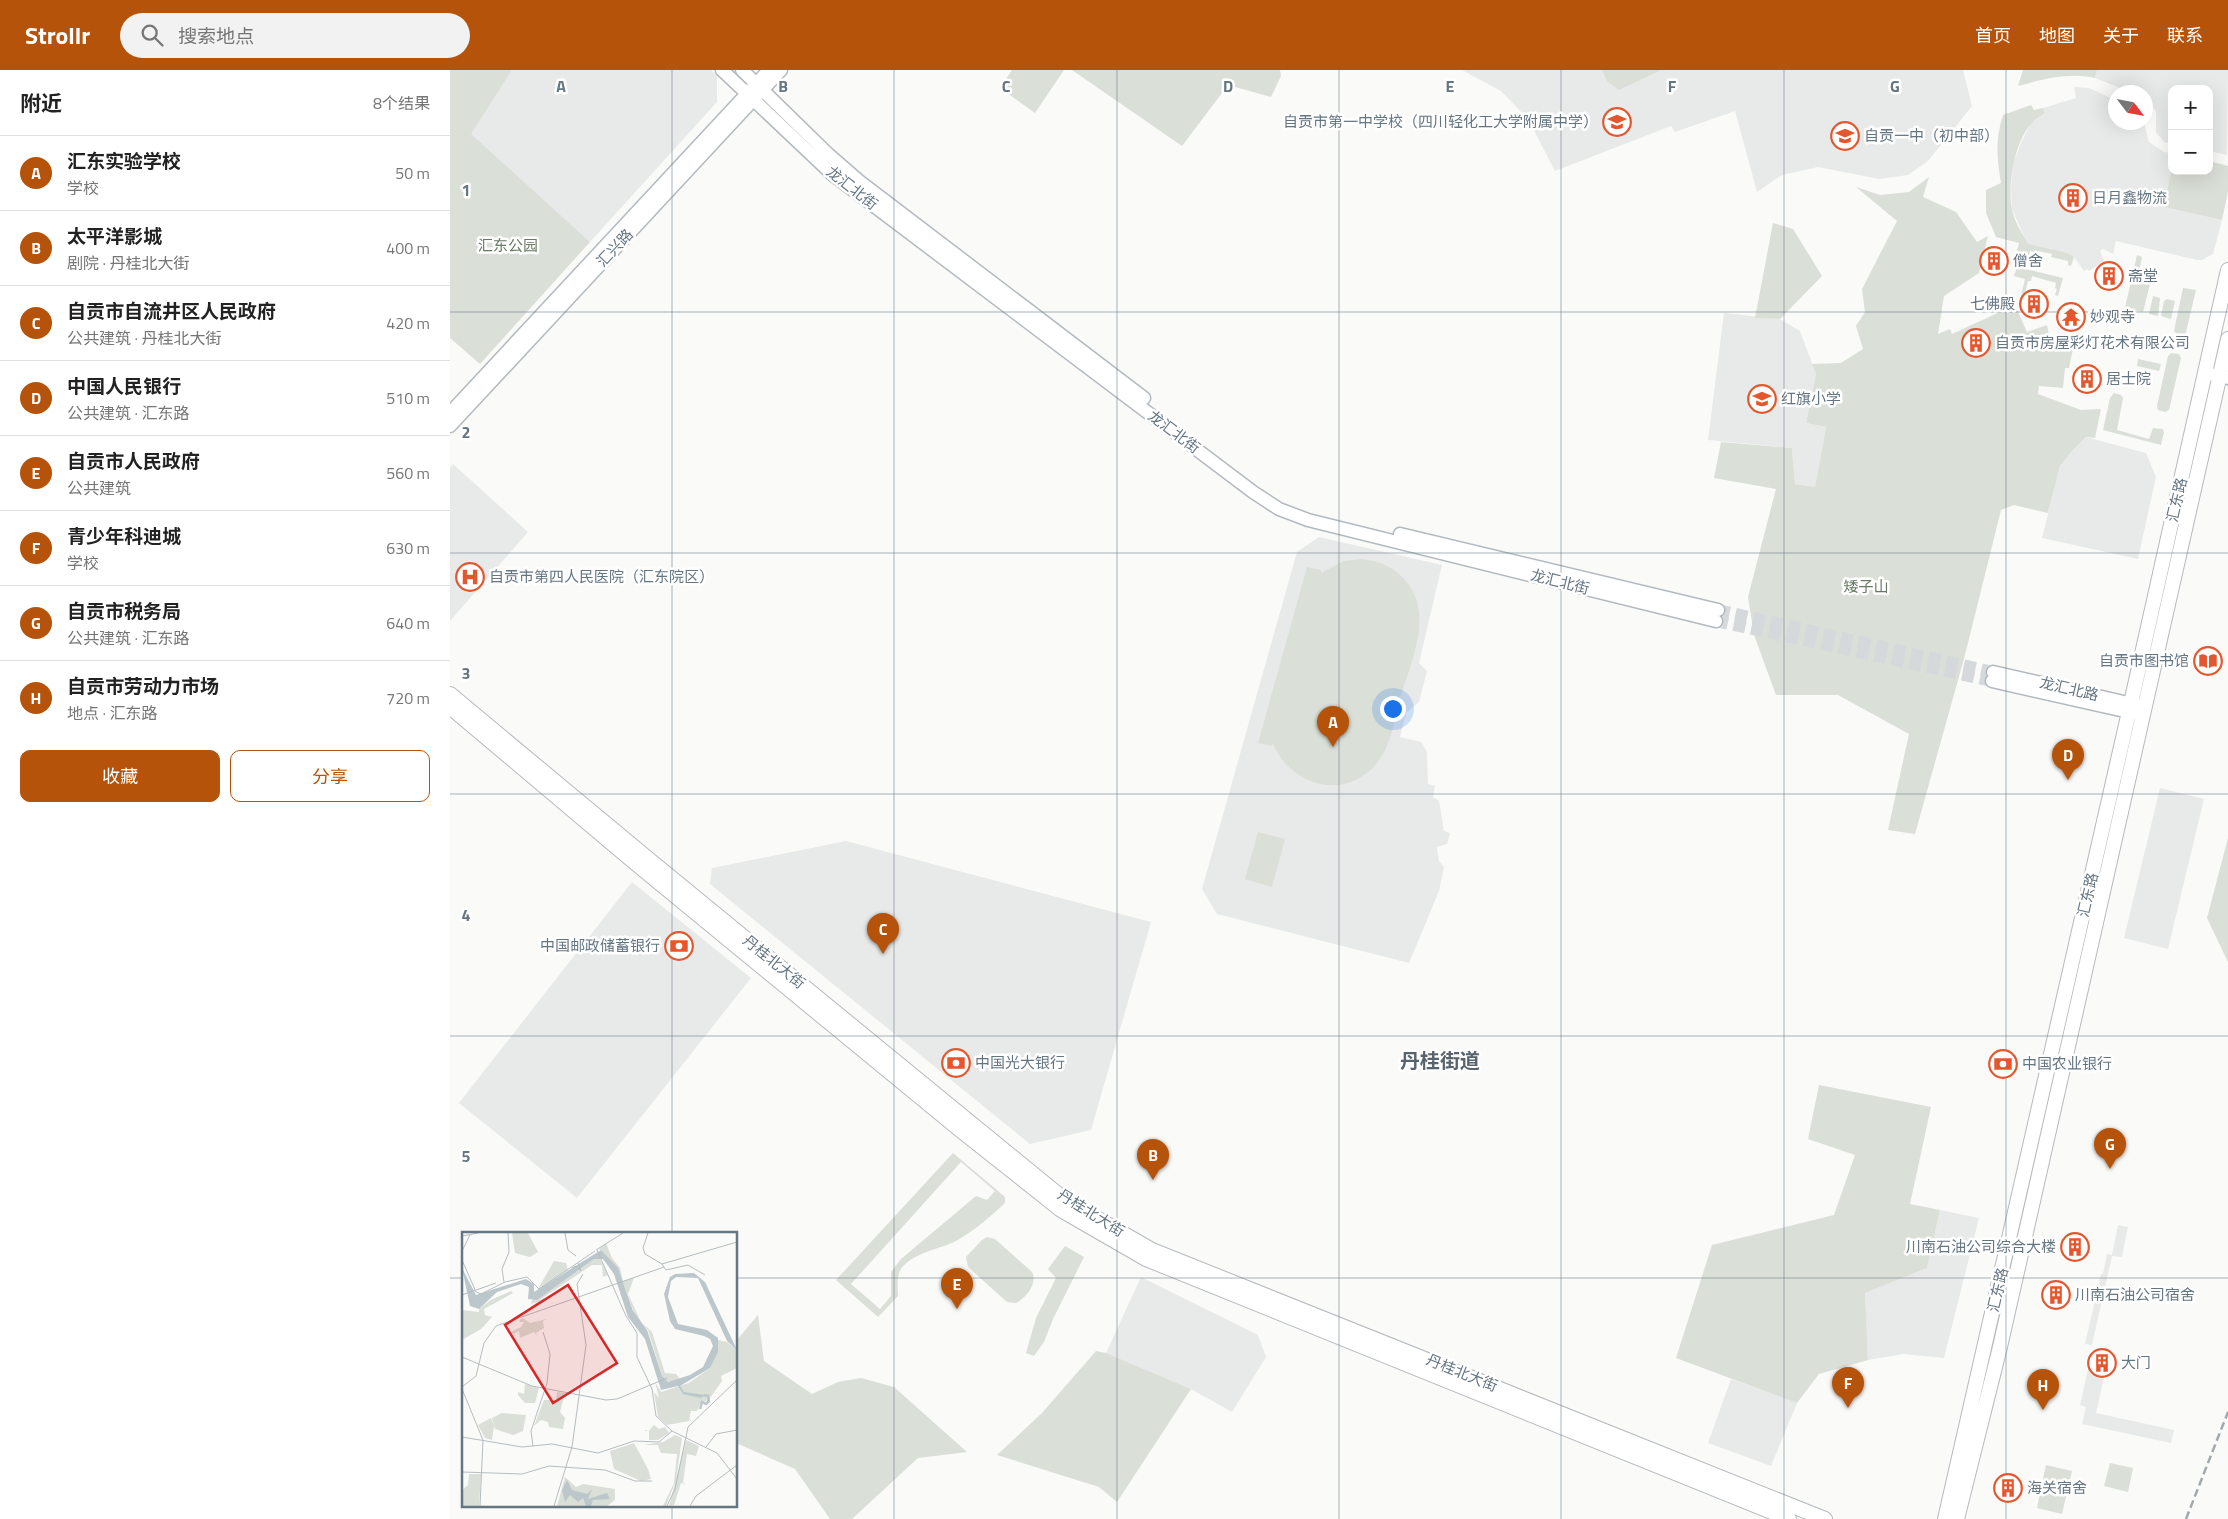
<!DOCTYPE html>
<html lang="zh">
<head>
<meta charset="utf-8">
<style>
	:root { --surface:#fff; --page:#f2f2f2; --text:#222; --muted:#767676; --line:#e0e0e0; --accent:#b45309 }
	body { margin:0; font-family:"Titillium Web","Noto Sans SC",sans-serif; background:var(--page); color:var(--text) }
	.controls { position:absolute; right:15px; top:15px; display:grid; overflow:hidden; border-radius:10px; box-shadow:0 5px 20px #0002 }
	.controls button { width:45px; height:45px; display:grid; place-items:center; padding:0; border:0; border-bottom:1px solid var(--line); background:var(--surface); color:var(--text); font:25px sans-serif }
	.compass { position:absolute; left:1658px; top:15px; width:45px; height:45px; border-radius:50%; background:var(--surface); box-shadow:0 5px 20px #0002; rotate:122deg }
	.you { position:absolute; left:942px; top:638px; width:18px; height:18px; margin:-12px; border:4px solid #fff; border-radius:50%; background:#1a73e8; box-shadow:0 0 0 8px #1a73e833 }
	.badge { display:grid; place-items:center; width:32px; height:32px; border-radius:50%; background:var(--accent); color:#fff; font-size:16px; font-weight:700 }
	.pin { position:absolute; translate:-50% -41px; filter:drop-shadow(0 1px 2px #0008) }
	.pin::after { content:''; position:absolute; top:26px; width:18px; height:15px; background:inherit; clip-path:polygon(0 0,100% 0,50% 100%) }
	.list { margin:0; padding:0; list-style:none }
	h2 { display:flex; justify-content:space-between; align-items:center; height:65px; margin:0; padding:0 20px; font-size:21px }
	h2 small { font-size:16px; font-weight:400; color:var(--muted) }
	.list li { display:grid; grid-template-columns:32px 1fr auto; gap:15px; align-items:center; box-sizing:border-box; height:75px; padding:0 20px; border-top:1px solid var(--line) }
	.list b { display:block; font-size:19px; white-space:nowrap }
	.list p { margin:0; font-size:16px; white-space:nowrap; color:var(--muted) }
	.list em { font-size:16px; font-style:normal; color:var(--muted) }
	.actions { display:flex; gap:10px; padding:15px 20px }
	.actions a { flex:1; padding:11px 0; border:1px solid var(--accent); border-radius:10px; text-align:center; font-size:18px; color:var(--accent) }
	.actions .main { background:var(--accent); color:#fff }
	.icon { flex:none; width:28px; height:28px; fill:none; stroke:currentColor; stroke-width:2; stroke-linecap:round; stroke-linejoin:round }
	.map { position:relative; flex:none; width:1778px; height:1449px; overflow:hidden }
	header { display:flex; align-items:center; gap:30px; box-sizing:border-box; height:70px; padding:0 25px; background:var(--accent); color:#fff }
	header strong { font-size:24px }
	nav { display:flex; gap:28px; margin-inline-start:auto; font-size:18px }
	.search { width:350px; height:45px; background:var(--page); display:flex; align-items:center; gap:12px; box-sizing:border-box; padding:0 18px; border-radius:28px; color:var(--muted); font-size:19px }
	main { display:flex }
	aside { flex:1; background:var(--surface) }
	.map>svg:first-child { display:block }
	.built { fill:#e8e9e9 }
	.green { fill:#dadfd7; fill-rule:evenodd }
	.lines { fill:none; stroke-linecap:round; stroke-linejoin:round }
	.secondary-tunnel { stroke:#d5d9db; stroke-width:12; stroke-dasharray:12 6; stroke-linecap:butt }
	.secondary-casing { stroke:#b3babf; stroke-width:15 }
	.primary-casing { stroke:#b5babe; stroke-width:16 }
	.secondary { stroke:#fff; stroke-width:12 }
	.primary { stroke:#fff; stroke-width:14 }
	.rail { stroke:#a2aab0; stroke-width:2.5; stroke-dasharray:8 4; stroke-linecap:butt }
	.grid { fill:none; stroke:#657683; stroke-width:1; stroke-opacity:0.55 }
	.labels { text-anchor:middle; stroke-width:5; stroke-linejoin:round; paint-order:stroke }
	.poi-label { font-size:15px; fill:#657683; stroke:#fff; text-anchor:start }
	.street-label { font-size:15px; fill:#657683; stroke:#fff }
	.park-label { font-size:15px; fill:#687a64; stroke:#fff }
	.district-label { font-size:20px; font-weight:bold; fill:#57646e; stroke:#fff }
	.inset-river { fill:none; stroke:#bbc7cb; stroke-width:2.5 }
	.inset-road { fill:none; stroke:#b5bdc2; stroke-width:1 }
	.view { fill:#d62828; fill-opacity:0.15; stroke:#d62828; stroke-width:2.5 }
	.inset-edge { fill:none; stroke:#657683; stroke-width:2.5 }
	.grid-label { font-size:16px; text-anchor:middle; font-weight:bold; fill:#657683; stroke:#fff; stroke-width:5; stroke-linejoin:round; paint-order:stroke }
</style>
</head>
<body>
<header>
<strong>Strollr</strong>
<div class="search"><svg class="icon" aria-label="search" viewBox="0 0 24 24"><circle cx="10" cy="10" r="6"/><path d="M15 15l6 6"/></svg>搜索地点</div>
<nav><a>首页</a><a>地图</a><a>关于</a><a>联系</a></nav>
</header>
<main>
<aside>
<h2>附近<small>8个结果</small></h2>
<ul class="list">
<li><span class="badge">A</span><div><b>汇东实验学校</b><p>学校</p></div><em>50 m</em></li>
<li><span class="badge">B</span><div><b>太平洋影城</b><p>剧院 · 丹桂北大街</p></div><em>400 m</em></li>
<li><span class="badge">C</span><div><b>自贡市自流井区人民政府</b><p>公共建筑 · 丹桂北大街</p></div><em>420 m</em></li>
<li><span class="badge">D</span><div><b>中国人民银行</b><p>公共建筑 · 汇东路</p></div><em>510 m</em></li>
<li><span class="badge">E</span><div><b>自贡市人民政府</b><p>公共建筑</p></div><em>560 m</em></li>
<li><span class="badge">F</span><div><b>青少年科迪城</b><p>学校</p></div><em>630 m</em></li>
<li><span class="badge">G</span><div><b>自贡市税务局</b><p>公共建筑 · 汇东路</p></div><em>640 m</em></li>
<li><span class="badge">H</span><div><b>自贡市劳动力市场</b><p>地点 · 汇东路</p></div><em>720 m</em></li>
</ul>
<div class="actions"><a class="main">收藏</a><a>分享</a></div>
</aside>
<div class="map">
<svg width="1778" height="1449" viewBox="0 0 1778 1449">
	<rect width="100%" height="100%" fill="#fafaf8"/>
	<path class="built" d="M62,0H261L267,5V32L140,172L20,64Z
		M1012,0H1513L1522,36L1478,91L1458,105L1429,109L1368,97L1332,105L1307,122L1285,41L1225,62L1221,56L1105,101L1078,49L1051,21Z
		M1647,0H1778L1777,85L1759,81V19H1722V74L1714,72L1706,62V41L1696,31V22H1680L1645,8Z
		M1624,17L1639,18L1665,30L1666,52L1694,53L1699,72L1714,82L1722,83V97L1714,137L1772,150L1763,184L1752,190H1747L1666,171L1663,184L1653,179L1650,181L1654,191L1639,201L1637,199L1634,201L1624,187L1618,183L1578,175L1562,139L1561,118L1563,95L1570,75L1581,53L1595,43L1593,38L1626,28Z
		M1274,243L1330,249L1350,261L1366,304L1356,353L1376,357L1365,417L1345,414L1342,378L1258,370Z
		M1636,367L1696,383L1706,407L1688,489L1592,468L1610,396L1622,381Z
		M3,394L78,462L0,551V398Z
		M869,467L992,495L969,593L977,601L969,632L956,643L950,667L971,672L977,682L978,714L985,716L983,727L989,731L994,761L1000,763L997,774L987,777L989,791L994,797L989,821L959,893L767,844L752,819L847,482Z
		M1710,718L1754,729L1718,879L1674,868Z
		M396,771L701,852L641,1060L580,1074L260,814L262,798Z
		M182,812L301,908L127,1128L9,1033Z
		M1490,1140L1529,1148L1494,1288L1453,1284L1418,1290L1415,1223L1477,1198Z
		M1668,1155L1678,1157L1672,1187L1662,1186L1642,1275L1635,1274L1651,1204H1653L1657,1184L1662,1185Z
		M691,1207L808,1265L816,1287L782,1342L741,1319L656,1283Z
		M1639,1295L1656,1299L1646,1343L1724,1360L1721,1373L1632,1354L1636,1337L1630,1335Z
		M1281,1309L1347,1333L1321,1396L1258,1373Z"/>
	<path class="green" d="M0,0H62L21,64L140,172L30,294L0,268Z
		M562,0H614L585,43L550,18Z
		M622,0H830L831,6L821,27L778,15L732,76Z
		M1152,0H1211L1169,20L1157,11Z
		M1573,0H1647L1645,8C1621,2 1592,9 1568,16Z
		M1581,35L1584,40L1593,38L1595,43C1591,46 1585,49 1582,53C1565,70 1557,115 1562,139C1564,151 1572,163 1578,174L1618,183L1624,187L1621,196L1618,195V191L1601,187L1602,184L1588,181V183L1580,181L1576,195L1564,192L1569,173L1546,167L1536,143V120L1551,113C1547,87 1545,71 1553,45Z
		M1759,91L1778,96V122L1772,150L1714,137L1722,97V101H1759Z
		M1479,107L1473,127L1506,142L1527,172L1538,166L1529,203L1494,226L1488,264L1500,259L1502,264L1565,235L1577,262L1597,255L1600,271L1611,272L1613,276L1623,279L1619,298H1615L1613,318L1589,316L1588,324L1631,340L1651,339L1645,368L1636,367L1622,381L1610,396L1598,443L1564,435L1551,440L1515,585L1465,764L1438,760L1459,664L1388,625H1326L1304,565L1298,527L1326,419L1264,408L1271,372L1342,378L1345,414L1365,417L1376,357L1356,353L1366,304L1362,294L1391,293L1413,279L1406,256L1415,242L1412,219L1447,151L1406,117L1430,125L1459,122Z
		M1323,153L1343,159L1372,206L1330,249L1305,248Z
		M1687,185L1692,187L1688,207L1701,210L1693,242L1675,238Z
		M1567,197L1613,208L1608,226L1605,225L1607,219L1605,218L1606,213L1582,206L1581,211H1578L1571,239L1569,234L1575,209L1564,206Z
		M1733,218L1746,220L1736,262L1734,265L1726,263L1724,261Z
		M1703,226L1710,228L1708,246L1699,244Z
		M1717,229L1725,231L1721,249L1711,246L1714,231Z
		M1721,283L1729,284L1731,288L1719,340L1715,342L1708,340L1707,336L1718,286Z
		M1688,289L1711,294L1709,301L1687,296Z
		M1664,323L1671,325L1673,328L1667,360L1699,369L1703,358L1713,359L1714,362L1711,375L1653,360L1660,328Z
		M912,489C929,491 944,497 955,510C984,543 962,589 951,625C945,647 942,674 927,693C895,732 841,716 823,674L821,676L808,673L857,497L871,500V503L894,491Z
		M808,762L835,769L822,817L795,809Z
		M1778,768V892L1757,848Z
		M1369,1015L1481,1037L1460,1134L1490,1140L1477,1198L1415,1223L1418,1290L1369,1304L1347,1333L1226,1288L1262,1175L1384,1145L1405,1085L1358,1069Z
		M503,1083L555,1127V1133C540,1147 524,1161 506,1171C490,1179 462,1183 451,1199C446,1206 448,1218 448,1226L428,1247L386,1210ZM511,1092L545,1121L537,1130L526,1126L451,1189L441,1202V1226L430,1239L401,1214Z
		M537,1167L545,1169L582,1202C588,1213 576,1228 566,1233L557,1232L518,1197L516,1187L532,1170Z
		M615,1176L634,1187L603,1249L594,1272L584,1286L576,1283L586,1248L606,1208L598,1199Z
		M308,1245L314,1291L362,1324L388,1312L411,1308L444,1317L517,1382L468,1388L402,1449H380L345,1399L286,1373V1271Z
		M646,1281L656,1283L741,1319L667,1432L649,1417L547,1385L592,1343Z
		M1660,1393L1683,1398L1678,1422L1654,1416Z
		M1596,1395L1622,1401L1612,1444L1587,1438Z"/>
	<g class="lines">
		<path class="secondary-tunnel" d="M1268,540L1543,602
			M1266,551L1542,611"/>
		<defs>
			<path id="secondary" d="M272,0L383,105L803,422L829,439L858,450L1266,551
				M292,0L378,84L409,111L694,328
				M1755,303L1778,308
				M0,343L319,0
				M0,356L331,0
				M950,464L1268,540
				M1543,602L1691,636
				M1542,611L1688,644"/>
			<path id="primary" d="M0,624L202,792L615,1130L702,1180L1375,1449
				M0,637L185,793L509,1059L611,1140L696,1189L1339,1449
				M1495,1449L1681,633L1778,200
				M1507,1449L1550,1277L1778,269"/>
		</defs>
		<use href="#secondary" class="secondary-casing"/>
		<use href="#primary" class="primary-casing"/>
		<use href="#secondary" class="secondary"/>
		<use href="#primary" class="primary"/>
		<path class="rail" d="M1736,1449L1778,1342"/>
	</g>
	<path class="grid" d="M222,0V1163M444,0V1449M667,0V1449M889,0V1449M1111,0V1449M1334,0V1449M1556,0V1449M0,242H1778M0,483H1778M0,724H1778M0,966H1778M0,1208H14M286,1208H1778M222,1435V1449"/>
	<defs>
		<symbol id="school-ring" viewBox="-11 -11 22 22"><circle r="9.5" fill="#fff" stroke="#e4572e" stroke-width="1.5"/><path d="M0-5L7-2L0 1L-7-2ZM-4 1L0 2.5L4 1V4Q0 6-4 4Z" fill="#e4572e"/></symbol>
		<symbol id="building-ring" viewBox="-11 -11 22 22"><circle r="9.5" fill="#fff" stroke="#e4572e" stroke-width="1.5"/><path d="M-4-6H4V6H1V3H-1V6H-4ZM-2.5-4.3h1.7v1.8h-1.7ZM.8-4.3h1.7v1.8H.8ZM-2.5-1h1.7V.8h-1.7ZM.8-1h1.7V.8H.8Z" fill="#e4572e"/></symbol>
		<symbol id="temple-ring" viewBox="-11 -11 22 22"><circle r="9.5" fill="#fff" stroke="#e4572e" stroke-width="1.5"/><path d="M0-6L5-2H3V0L6.5 2.5H4V6H1.5V3h-3V6H-4V2.5H-6.5L-3 0V-2H-5Z" fill="#e4572e"/></symbol>
		<symbol id="hospital-ring" viewBox="-11 -11 22 22"><circle r="9.5" fill="#fff" stroke="#e4572e" stroke-width="1.5"/><path d="M-5-5h3v3.5h4V-5h3V5h-3V1.5h-4V5h-3Z" fill="#e4572e"/></symbol>
		<symbol id="library-ring" viewBox="-11 -11 22 22"><circle r="9.5" fill="#fff" stroke="#e4572e" stroke-width="1.5"/><path d="M-6-4Q-3-5.5-.7-3.5V5Q-3 3-6 4ZM6-4Q3-5.5 .7-3.5V5Q3 3 6 4Z" fill="#e4572e"/></symbol>
		<symbol id="bank-ring" viewBox="-11 -11 22 22"><circle r="9.5" fill="#fff" stroke="#e4572e" stroke-width="1.5"/><path d="M-6-4H6V4H-6ZM0-2.3a2.3 2.3 0 1 0 0 4.6a2.3 2.3 0 1 0 0-4.6Z" fill="#e4572e"/></symbol>
	</defs>
	<g fill-rule="evenodd">
		<use href="#school-ring" x="1151" y="36" width="32" height="32"/>
		<use href="#school-ring" x="1379" y="50" width="32" height="32"/>
		<use href="#building-ring" x="1607" y="112" width="32" height="32"/>
		<use href="#building-ring" x="1528" y="175" width="32" height="32"/>
		<use href="#building-ring" x="1643" y="190" width="32" height="32"/>
		<use href="#building-ring" x="1568" y="218" width="32" height="32"/>
		<use href="#temple-ring" x="1605" y="231" width="32" height="32"/>
		<use href="#building-ring" x="1510" y="257" width="32" height="32"/>
		<use href="#building-ring" x="1621" y="293" width="32" height="32"/>
		<use href="#school-ring" x="1296" y="313" width="32" height="32"/>
		<use href="#hospital-ring" x="4" y="491" width="32" height="32"/>
		<use href="#library-ring" x="1742" y="575" width="32" height="32"/>
		<use href="#bank-ring" x="213" y="860" width="32" height="32"/>
		<use href="#bank-ring" x="490" y="977" width="32" height="32"/>
		<use href="#bank-ring" x="1537" y="978" width="32" height="32"/>
		<use href="#building-ring" x="1609" y="1161" width="32" height="32"/>
		<use href="#building-ring" x="1590" y="1209" width="32" height="32"/>
		<use href="#building-ring" x="1636" y="1277" width="32" height="32"/>
		<use href="#building-ring" x="1542" y="1402" width="32" height="32"/>
	</g>
	<g class="labels">
		<g class="poi-label">
			<text x="1148" y="57" text-anchor="end">自贡市第一中学校（四川轻化工大学附属中学）</text>
			<text x="1414" y="71">自贡一中（初中部）</text>
			<text x="1642" y="133">日月鑫物流</text>
			<text x="1563" y="196">僧舍</text>
			<text x="1678" y="211">斋堂</text>
			<text x="1565" y="239" text-anchor="end">七佛殿</text>
			<text x="1640" y="252">妙观寺</text>
			<text x="1545" y="278">自贡市房屋彩灯花术有限公司</text>
			<text x="1656" y="314">居士院</text>
			<text x="1331" y="334">红旗小学</text>
			<text x="39" y="512">自贡市第四人民医院（汇东院区）</text>
			<text x="1739" y="596" text-anchor="end">自贡市图书馆</text>
			<text x="210" y="881" text-anchor="end">中国邮政储蓄银行</text>
			<text x="525" y="998">中国光大银行</text>
			<text x="1572" y="999">中国农业银行</text>
			<text x="1606" y="1182" text-anchor="end">川南石油公司综合大楼</text>
			<text x="1625" y="1230">川南石油公司宿舍</text>
			<text x="1671" y="1298">大门</text>
			<text x="1577" y="1423">海关宿舍</text>
		</g>
		<g class="street-label">
			<text transform="translate(402 118) rotate(38)" y="5">龙汇北街</text>
			<text transform="translate(165 178) rotate(-47)" y="5">汇兴路</text>
			<text transform="translate(724 362) rotate(37)" y="5">龙汇北街</text>
			<text transform="translate(1727 430) rotate(-77)" y="5">汇东路</text>
			<text transform="translate(1110 512) rotate(14)" y="5">龙汇北街</text>
			<text transform="translate(1619 619) rotate(13)" y="5">龙汇北路</text>
			<text transform="translate(1638 825) rotate(-77)" y="5">汇东路</text>
			<text transform="translate(324 892) rotate(39)" y="5">丹桂北大街</text>
			<text transform="translate(641 1143) rotate(32)" y="5">丹桂北大街</text>
			<text transform="translate(1548 1220) rotate(-77)" y="5">汇东路</text>
			<text transform="translate(1012 1303) rotate(22)" y="5">丹桂北大街</text>
		</g>
		<g class="park-label">
			<text x="58" y="181">汇东公园</text>
			<text x="1416" y="522">矮子山</text>
		</g>
		<g class="district-label">
			<text x="990" y="998">丹桂街道</text>
		</g>
	</g>
	<g transform="translate(12 1162)">
		<rect width="275" height="275" fill="#fafaf8"/>
		<path d="M50,1H66L76,20L68,25L53,21ZM144,11L150,26L158,36L161,49L172,46L166,62L179,90L190,100L203,141L214,142L218,147L206,150L201,147L186,98L173,83L156,37L137,17ZM132,27H138L146,43L141,45L140,33H130L76,69L82,66L80,71L67,76L75,70L69,72L70,68L83,62ZM92,29L104,31L106,38L76,57ZM49,59L51,61L22,77L23,83L30,85L19,97L0,108V78L17,80V77L29,68ZM61,86L68,91L85,87L81,89L82,96L74,101L75,104L72,100L58,106L57,99L51,102L49,100L59,95L62,90H58L57,88ZM256,108L265,110L275,118V136L259,144L260,149L246,169L239,170L235,179H229L227,189L205,193L196,185L192,160L197,166L193,150L199,160L227,151L248,136ZM63,152L77,156L73,171H63L56,163V160L62,162ZM95,160L103,161L98,180L103,186L101,197L87,195L86,190L79,188L72,194L82,168H94ZM40,181L64,183L61,199L51,203L33,197L30,186ZM29,186L32,194L30,208L23,206L16,193ZM192,193L197,197L203,195L207,201L196,208H187V199H183V198L187,199ZM213,203L220,206L214,248L204,274H201L212,251L215,222L199,221L196,213H181L201,210ZM224,208L237,214L234,224L225,222L221,251L225,253L219,251L212,273L207,274ZM172,211L186,237L189,247L179,249L152,237L148,219ZM7,242H19L17,274H0V258L6,253ZM103,245L114,255L121,252L153,257V268L145,274H95Z" fill="#dadfd7"/>
		<path d="M139,18L156,36L171,79L185,98L200,144L206,150L228,143L241,135L251,114L248,107L242,104L213,97L208,89L202,62L208,45L213,42L232,41L243,50L275,118L265,109L236,46L214,45L209,49L206,65L216,92L245,98L256,106V120L248,136L218,154L222,160L243,163L239,166L221,162L216,154L199,158L183,107L166,85L152,42L141,27H132L75,68L66,67L67,55L59,52L35,60L17,77L8,74L0,36L14,63L64,47L72,52V60ZM105,248L110,258L125,262L130,257L126,267L145,261L148,267L131,268L129,274H124L121,266L116,270L108,263L103,270L100,258Z" fill="#bbc7cb"/>
		<path class="inset-river" d="M238,177L240,170L244,172L247,169L246,164L242,163"/>
		<path class="inset-road" d="M103,1L106,18L114,24M186,1L181,16L183,22L200,32L204,38M0,4L16,1M134,18L161,1M135,18L164,84L175,101V125L190,157L194,184L210,199L255,221L275,247M0,19L8,3M0,28L14,60M200,32L275,10M110,36L114,34L119,39L116,31M204,38L226,33L243,43M42,50L40,37L47,20L46,1M14,60L19,62L43,50L65,45L77,57L133,19M0,63L34,51M0,125L70,154L144,168L155,167L205,146M0,155L14,144L22,111L34,94L202,35M0,157L21,208L18,274M0,205L60,215L90,212L136,221L172,209L197,210L210,199M71,214L69,199L85,151L88,122L81,100M244,215L254,202L275,198M0,240L60,242L87,234L143,238L173,249H190M92,274L110,215L124,113L115,52L121,42M205,274L213,257L226,195L275,148M228,274L234,264L275,233"/>
		<path class="view" d="M106,53L155,131L91,171L43,93Z"/>
		<rect width="275" height="275" class="inset-edge"/>
	</g>
	<g class="grid-label">
		<text x="111" y="22">A</text>
		<text x="333" y="22">B</text>
		<text x="556" y="22">C</text>
		<text x="778" y="22">D</text>
		<text x="1000" y="22">E</text>
		<text x="1222" y="22">F</text>
		<text x="1445" y="22">G</text>
		<text x="16" y="126">1</text>
		<text x="16" y="368">2</text>
		<text x="16" y="609">3</text>
		<text x="16" y="851">4</text>
		<text x="16" y="1092">5</text>
	</g>
</svg>
<div class="controls">
<button>+</button>
<button>−</button>
</div>
<svg class="compass" viewBox="-18 -18 36 36"><path d="M0-13l5 13h-10z" fill="#e53935"/><path d="M0 13l5-13h-10z" fill="#767676"/></svg>
<div class="you"></div>
<div class="pin badge" style="left:883px;top:677px">A</div>
<div class="pin badge" style="left:703px;top:1110px">B</div>
<div class="pin badge" style="left:433px;top:884px">C</div>
<div class="pin badge" style="left:1618px;top:710px">D</div>
<div class="pin badge" style="left:507px;top:1239px">E</div>
<div class="pin badge" style="left:1398px;top:1338px">F</div>
<div class="pin badge" style="left:1660px;top:1099px">G</div>
<div class="pin badge" style="left:1593px;top:1340px">H</div>
</div>
</main>
</body>
</html>
